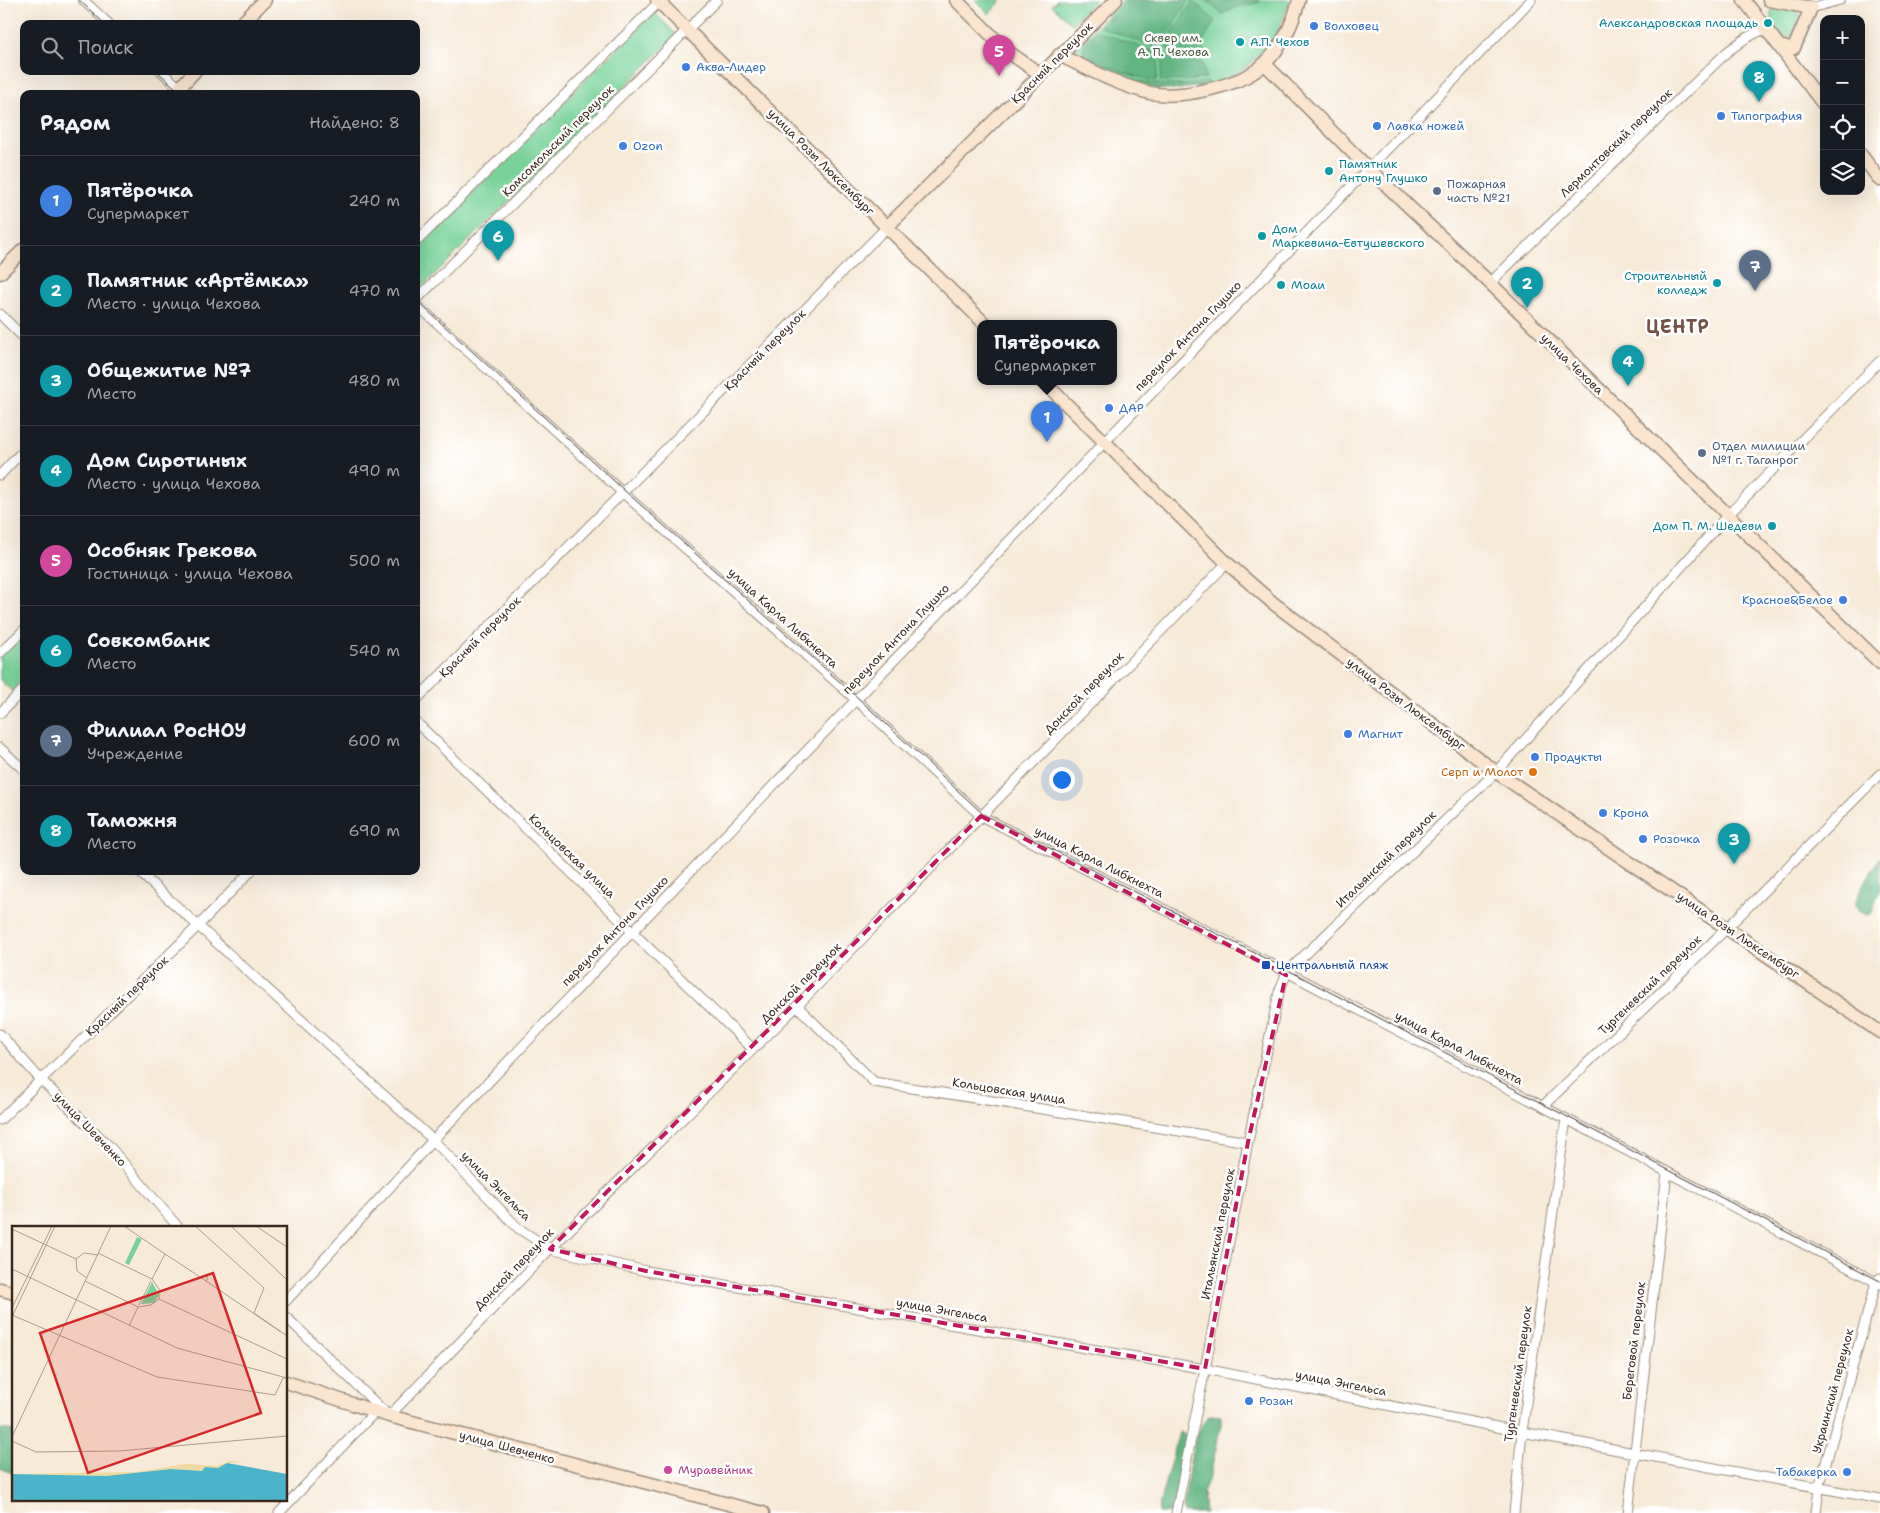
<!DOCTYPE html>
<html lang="ru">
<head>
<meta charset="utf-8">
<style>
	:root { --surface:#171b24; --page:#20242c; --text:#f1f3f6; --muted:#9ea1a6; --line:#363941; --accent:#0b8043 }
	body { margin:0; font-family:"Shantell Sans",sans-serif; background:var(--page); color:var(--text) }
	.controls { position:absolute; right:15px; top:15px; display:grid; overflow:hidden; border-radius:10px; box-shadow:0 5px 20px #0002 }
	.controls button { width:45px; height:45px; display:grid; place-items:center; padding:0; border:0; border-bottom:1px solid var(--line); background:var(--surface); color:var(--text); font:25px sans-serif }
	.you { position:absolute; left:1061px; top:779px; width:18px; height:18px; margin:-12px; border:4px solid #fff; border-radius:50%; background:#1a73e8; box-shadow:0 0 0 8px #1a73e833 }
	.badge { display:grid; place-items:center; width:32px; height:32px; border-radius:50%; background:var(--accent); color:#fff; font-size:16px; font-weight:700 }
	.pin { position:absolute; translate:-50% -41px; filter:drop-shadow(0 1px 2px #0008) }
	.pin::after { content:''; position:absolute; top:26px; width:18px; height:15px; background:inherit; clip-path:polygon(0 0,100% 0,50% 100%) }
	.popup { position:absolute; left:977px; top:320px; width:140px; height:65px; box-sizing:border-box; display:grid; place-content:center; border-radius:10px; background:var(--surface); filter:drop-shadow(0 1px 4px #0005); font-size:16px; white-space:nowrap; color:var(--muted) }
	.popup b { font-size:19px; color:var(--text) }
	.popup::after { content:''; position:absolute; left:50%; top:100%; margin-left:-10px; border:10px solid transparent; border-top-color:var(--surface) }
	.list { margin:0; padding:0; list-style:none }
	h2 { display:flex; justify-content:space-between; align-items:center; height:65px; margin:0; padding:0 20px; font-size:21px }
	h2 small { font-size:16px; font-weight:400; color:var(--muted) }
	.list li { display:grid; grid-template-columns:32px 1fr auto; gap:15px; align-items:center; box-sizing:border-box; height:90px; padding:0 20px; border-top:1px solid var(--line) }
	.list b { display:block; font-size:19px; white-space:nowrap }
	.list p { margin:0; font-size:16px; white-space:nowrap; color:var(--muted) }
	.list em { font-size:16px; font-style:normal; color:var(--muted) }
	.icon { flex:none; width:28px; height:28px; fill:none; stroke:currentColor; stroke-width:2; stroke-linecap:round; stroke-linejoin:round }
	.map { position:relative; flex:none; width:1880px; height:1513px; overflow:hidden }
	.search { position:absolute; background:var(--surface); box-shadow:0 5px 20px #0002; left:20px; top:20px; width:400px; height:55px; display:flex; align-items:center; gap:12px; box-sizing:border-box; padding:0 18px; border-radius:10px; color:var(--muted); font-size:19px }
	.panel { position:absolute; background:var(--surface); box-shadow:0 5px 20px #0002; left:20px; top:90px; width:400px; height:785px; border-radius:10px }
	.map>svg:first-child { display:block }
	.green { fill:#79d399; stroke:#5a7e5c }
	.forest { fill:#62b581; stroke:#4e7050 }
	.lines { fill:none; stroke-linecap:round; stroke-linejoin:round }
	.street-casing { stroke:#998a7a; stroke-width:11 }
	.secondary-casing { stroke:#998a7a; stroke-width:15 }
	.street { stroke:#fff; stroke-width:9 }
	.secondary { stroke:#fbe5cf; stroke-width:12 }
	.tram { stroke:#3b2a1e; stroke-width:1 }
	.marked { fill:none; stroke:#c2185b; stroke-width:4; stroke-dasharray:10 6; stroke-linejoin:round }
	.culture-dot { fill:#0f9aa8; stroke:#fff; stroke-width:2 }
	.shop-dot { fill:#3f7fe0; stroke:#fff; stroke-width:2 }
	.service-dot { fill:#5c6f8a; stroke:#fff; stroke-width:2 }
	.food-dot { fill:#e8710a; stroke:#fff; stroke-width:2 }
	.transit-dot { fill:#1a4fb4; stroke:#fff; stroke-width:2 }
	.hotel-dot { fill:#d1479c; stroke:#fff; stroke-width:2 }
	.labels { text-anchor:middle; stroke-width:5; stroke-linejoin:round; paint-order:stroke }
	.culture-label { font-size:12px; fill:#0d838f; stroke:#fff; text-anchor:start }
	.shop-label { font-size:12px; fill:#366cbe; stroke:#fff; text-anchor:start }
	.park-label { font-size:12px; fill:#4e5d43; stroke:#fff }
	.street-label { font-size:12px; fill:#3b2a1e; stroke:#fff }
	.service-label { font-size:12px; fill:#4e5e75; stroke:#fff; text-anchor:start }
	.food-label { font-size:12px; fill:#c56008; stroke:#fff; text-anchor:end }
	.transit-label { font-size:12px; fill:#164399; stroke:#fff; text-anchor:start }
	.hotel-label { font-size:12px; fill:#b23c85; stroke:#fff; text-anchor:start }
	.district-label { font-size:18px; font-weight:bold; letter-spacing:1px; fill:#745446; stroke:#fff }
	.inset-road { fill:none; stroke:#ac9d8d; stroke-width:1 }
	.view { fill:#d62828; fill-opacity:0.15; stroke:#d62828; stroke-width:2.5 }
	.inset-edge { fill:none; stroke:#3b2a1e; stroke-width:2.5 }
</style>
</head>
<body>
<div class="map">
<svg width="1880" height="1513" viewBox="0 0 1880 1513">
	<rect width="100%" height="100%" fill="#fff"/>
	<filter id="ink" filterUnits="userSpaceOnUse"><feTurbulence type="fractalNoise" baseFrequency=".02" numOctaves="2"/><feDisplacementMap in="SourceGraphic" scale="10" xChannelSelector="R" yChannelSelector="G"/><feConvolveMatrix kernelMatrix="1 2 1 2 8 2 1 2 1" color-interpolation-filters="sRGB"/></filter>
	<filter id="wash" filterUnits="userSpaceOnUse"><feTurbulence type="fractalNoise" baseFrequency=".0096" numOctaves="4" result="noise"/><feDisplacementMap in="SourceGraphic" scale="20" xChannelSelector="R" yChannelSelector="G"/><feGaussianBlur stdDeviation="1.12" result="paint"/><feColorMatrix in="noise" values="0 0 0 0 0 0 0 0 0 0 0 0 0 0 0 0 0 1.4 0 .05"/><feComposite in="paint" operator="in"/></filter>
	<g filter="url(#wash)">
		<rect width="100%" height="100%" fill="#f7ead7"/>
		<path class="green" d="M975,0H1002L989,14Z
			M1057,0H1095L1072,24L1052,5Z
			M1123,0H1290L1277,34L1261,54L1241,71L1210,86L1157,90L1079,60L1075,55L1076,47Z
			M1778,6L1801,12L1792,37L1783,36L1771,19V11Z
			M654,12L677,35L421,288L416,283V248Z
			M24,633V683L14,693L0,680V657Z"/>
		<path class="forest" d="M1127,0H1189C1180,11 1165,43 1157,48L1100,27Z
			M1206,0H1259V3L1238,6L1222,14Z
			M1193,1L1215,21L1204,39L1202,59L1169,51L1167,47L1173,31Z
			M1096,31L1156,52L1159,57L1156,81C1131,76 1104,67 1083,51L1085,43Z
			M1079,53C1116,82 1162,90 1208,82L1209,85L1172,90L1144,87L1086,64L1077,55Z
			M1168,55L1202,63L1206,78L1193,80L1160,81L1163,58Z
			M1880,858V892L1877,896L1872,913L1867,915L1859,911L1855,905C1860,887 1871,873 1880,858Z
			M1210,1415L1221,1416V1425L1210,1476L1203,1492L1205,1513H1184L1183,1508C1188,1483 1190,1431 1210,1415Z
			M0,1429L14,1431V1474L0,1468Z
			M1179,1432L1187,1436L1178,1513H1159L1160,1501Z"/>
	</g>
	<g filter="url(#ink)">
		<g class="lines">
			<defs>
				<path id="street" d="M83,0L109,24
					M1811,8L1840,0
					M161,71L186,94
					M416,242L661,0
					M1490,283L1727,52L1746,38L1766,28
					M416,300L717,0
					M416,304L623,493L855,699L981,816L1287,972L1880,1284
					M0,314L24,338
					M0,475L19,455L24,460
					M0,653L24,630
					M416,700L887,227
					M0,713L24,689
					M416,722L753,1049
					M0,748L24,770
					M138,871L433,1140L518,1228L550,1249L646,1271L1205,1369L1522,1432L1880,1499
					M797,1006L874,1082L1248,1142
					M0,1034L41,1080L109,1146L178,1227
					M1543,1106L1728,927L1880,774
					M0,1120L199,925L251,871
					M286,1301L433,1140L632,932L1531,0
					M286,1317L389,1416L550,1249L797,1006L1227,563
					M279,1513L375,1412
					M1176,1513L1205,1369L1248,1142L1279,992L1287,972L1496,772L1728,515L1880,361
					M1514,1513L1522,1432L1566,1119
					M1628,1513L1667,1172
					M1816,1513L1819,1488L1876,1282L1880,1278"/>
				<path id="secondary" d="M657,0L984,323
					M956,0L1007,51L1040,74
					M1744,0L1824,105
					M1769,0L1811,8L1794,48L1790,49L1780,46
					M241,24L265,0
					M1059,55C1089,69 1117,85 1150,93C1181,99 1243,86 1265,63C1283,46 1293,23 1299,0
					M1265,64L1368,168L1490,283L1880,663
					M174,94L195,71
					M1861,155L1880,180
					M887,227L1116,0
					M0,273L24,249
					M1043,381L1227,563L1273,603L1496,772L1880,1032
					M0,1289L14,1293
					M286,1382L389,1416L763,1513"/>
			</defs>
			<use href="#street" class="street-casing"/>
			<use href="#secondary" class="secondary-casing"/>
			<use href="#street" class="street"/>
			<use href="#secondary" class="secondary"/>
			<path class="tram" d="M79,0L105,24
				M157,71L182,94
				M416,300L625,491L857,697L983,814L1288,970L1880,1281"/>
		</g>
	</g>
	<path class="marked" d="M981,816L1286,975L1248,1142L1205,1369L646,1271L550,1249Z"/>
	<g class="culture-dot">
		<circle cx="1768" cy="23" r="5"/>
		<circle cx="1240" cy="42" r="5"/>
		<circle cx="1329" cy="171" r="5"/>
		<circle cx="1262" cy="236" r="5"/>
		<circle cx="1717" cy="283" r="5"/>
		<circle cx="1281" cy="285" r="5"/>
		<circle cx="1772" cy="526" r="5"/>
	</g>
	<g class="shop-dot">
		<circle cx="1314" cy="26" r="5"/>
		<circle cx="686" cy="67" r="5"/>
		<circle cx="1721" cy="116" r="5"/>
		<circle cx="1377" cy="126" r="5"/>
		<circle cx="623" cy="146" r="5"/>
		<circle cx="1109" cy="408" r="5"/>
		<circle cx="1843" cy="600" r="5"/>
		<circle cx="1348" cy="734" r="5"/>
		<circle cx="1535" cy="757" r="5"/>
		<circle cx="1603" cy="813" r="5"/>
		<circle cx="1643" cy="839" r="5"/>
		<circle cx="1249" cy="1401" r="5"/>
		<circle cx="1847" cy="1472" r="5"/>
	</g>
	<g class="service-dot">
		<circle cx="1437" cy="191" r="5"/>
		<circle cx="1702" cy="453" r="5"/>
	</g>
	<circle class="food-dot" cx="1533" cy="772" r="5"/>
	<rect class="transit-dot" x="1261" y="960" width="10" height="10" rx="2.5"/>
	<circle class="hotel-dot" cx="668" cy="1470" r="5"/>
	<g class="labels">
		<g class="culture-label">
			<text x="1758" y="27" text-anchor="end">Александровская площадь</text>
			<text x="1250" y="46">А.П. Чехов</text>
			<text x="1339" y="168">Памятник<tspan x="1339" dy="14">Антону Глушко</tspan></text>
			<text x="1272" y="233">Дом<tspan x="1272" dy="14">Маркевича-Евтушевского</tspan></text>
			<text x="1707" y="280" text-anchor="end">Строительный<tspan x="1707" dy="14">колледж</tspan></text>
			<text x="1291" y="289">Моаи</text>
			<text x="1762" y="530" text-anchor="end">Дом П. М. Шедеви</text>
		</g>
		<g class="shop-label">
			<text x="1324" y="30">Волховец</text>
			<text x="696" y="71">Аква-Лидер</text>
			<text x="1731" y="120">Типография</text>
			<text x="1387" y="130">Лавка ножей</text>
			<text x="633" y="150">Ozon</text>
			<text x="1119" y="412">ДАР</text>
			<text x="1833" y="604" text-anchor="end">Красное&amp;Белое</text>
			<text x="1358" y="738">Магнит</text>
			<text x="1545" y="761">Продукты</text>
			<text x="1613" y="817">Крона</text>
			<text x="1653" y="843">Розочка</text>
			<text x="1259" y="1405">Розан</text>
			<text x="1837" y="1476" text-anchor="end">Табакерка</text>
		</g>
		<g class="park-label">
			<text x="1173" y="42">Сквер им.<tspan x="1173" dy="14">А. П. Чехова</tspan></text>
		</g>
		<g class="street-label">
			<text transform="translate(1052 63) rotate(-45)" y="4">Красный переулок</text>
			<text transform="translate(558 141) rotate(-45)" y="4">Комсомольский переулок</text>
			<text transform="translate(1616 143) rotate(-44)" y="4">Лермонтовский переулок</text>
			<text transform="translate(821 162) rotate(45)" y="4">улица Розы Люксембург</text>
			<text transform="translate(1188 336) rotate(-46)" y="4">переулок Антона Глушко</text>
			<text transform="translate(765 350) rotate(-45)" y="4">Красный переулок</text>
			<text transform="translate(1572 364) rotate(44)" y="4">улица Чехова</text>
			<text transform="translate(783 618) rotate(42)" y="4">улица Карла Либкнехта</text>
			<text transform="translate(480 637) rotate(-45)" y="4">Красный переулок</text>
			<text transform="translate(896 639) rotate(-46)" y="4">переулок Антона Глушко</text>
			<text transform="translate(1084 693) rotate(-46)" y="4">Донской переулок</text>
			<text transform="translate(1406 704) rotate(37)" y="4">улица Розы Люксембург</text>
			<text transform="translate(572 856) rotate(44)" y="4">Кольцовская улица</text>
			<text transform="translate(1386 859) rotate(-44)" y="4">Итальянский переулок</text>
			<text transform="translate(1099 862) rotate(27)" y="4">улица Карла Либкнехта</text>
			<text transform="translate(615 931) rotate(-46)" y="4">переулок Антона Глушко</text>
			<text transform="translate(1738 935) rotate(34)" y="4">улица Розы Люксембург</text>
			<text transform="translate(801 983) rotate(-45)" y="4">Донской переулок</text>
			<text transform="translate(1650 985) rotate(-44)" y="4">Тургеневский переулок</text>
			<text transform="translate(127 996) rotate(-44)" y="4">Красный переулок</text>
			<text transform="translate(1459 1048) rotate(28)" y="4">улица Карла Либкнехта</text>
			<text transform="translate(1009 1091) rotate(9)" y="4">Кольцовская улица</text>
			<text transform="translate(90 1129) rotate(46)" y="4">улица Шевченко</text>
			<text transform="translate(496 1186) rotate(45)" y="4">улица Энгельса</text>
			<text transform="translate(1218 1234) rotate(-79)" y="4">Итальянский переулок</text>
			<text transform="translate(514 1269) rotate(-46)" y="4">Донской переулок</text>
			<text transform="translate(942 1310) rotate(10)" y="4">улица Энгельса</text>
			<text transform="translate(1634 1341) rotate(-83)" y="4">Береговой переулок</text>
			<text transform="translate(1518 1374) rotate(-82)" y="4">Тургеневский переулок</text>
			<text transform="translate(1341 1383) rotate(11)" y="4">улица Энгельса</text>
			<text transform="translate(1833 1391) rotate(-75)" y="4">Украинский переулок</text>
			<text transform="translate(507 1447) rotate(15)" y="4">улица Шевченко</text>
		</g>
		<g class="service-label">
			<text x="1447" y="188">Пожарная<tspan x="1447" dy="14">часть №21</tspan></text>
			<text x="1712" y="450">Отдел милиции<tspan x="1712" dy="14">№1 г. Таганрог</tspan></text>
		</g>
		<g class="food-label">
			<text x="1523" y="776">Серп и Молот</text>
		</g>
		<g class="transit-label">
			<text x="1276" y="969">Центральный пляж</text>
		</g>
		<g class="hotel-label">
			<text x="678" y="1474">Муравейник</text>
		</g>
		<g class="district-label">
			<text x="1678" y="333">ЦЕНТР</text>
		</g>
	</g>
	<g transform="translate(12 1226)">
		<rect width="275" height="275" fill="#f7ead7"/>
		<path d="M125,11L130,13L117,39L113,37ZM140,56L147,69L142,77L129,78Z" fill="#79d399"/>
		<path d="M218,235L231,236L215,237L206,242L193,241L191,245L159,243L94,250L0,248L124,246L174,238L205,240Z" fill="#eeda9e"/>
		<path d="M215,237L275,248V275H0V248L94,250L159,243L190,245L193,241L206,242Z" fill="#4cb4ca"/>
		<path class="inset-road" d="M112,0L153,28L164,35L194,55L195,54V50L188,51M183,0L252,62L242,87L275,110M219,0L275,54M244,0L275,21M0,3L64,33M0,43L165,122L275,152M75,52L65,45L64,33L72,27L86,29M140,53L153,28M73,55L126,81L139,79L147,73V63L140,53L86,27M194,55L269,106M147,73L275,133M127,79L139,55M0,82L40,0M0,89L145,151L263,169L271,152H275M0,91L43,0M117,100L126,81M0,211L99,0M0,215L24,226L107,225L275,210"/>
		<path class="view" d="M201,47L249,187L76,247L28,107Z"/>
		<rect width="275" height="275" class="inset-edge"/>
	</g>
</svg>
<div class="controls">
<button>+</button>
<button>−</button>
<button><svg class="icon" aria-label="locate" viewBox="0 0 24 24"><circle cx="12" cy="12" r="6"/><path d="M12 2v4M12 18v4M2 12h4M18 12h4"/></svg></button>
<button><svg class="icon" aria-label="layers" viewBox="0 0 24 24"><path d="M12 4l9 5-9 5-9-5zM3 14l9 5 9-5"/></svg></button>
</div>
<div class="you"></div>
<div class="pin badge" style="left:1047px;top:442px;background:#3f7fe0">1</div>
<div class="popup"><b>Пятёрочка</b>Супермаркет</div>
<div class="pin badge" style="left:1527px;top:308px;background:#0f9aa8">2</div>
<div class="pin badge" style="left:1734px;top:864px;background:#0f9aa8">3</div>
<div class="pin badge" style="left:1628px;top:386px;background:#0f9aa8">4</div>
<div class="pin badge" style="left:999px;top:76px;background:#d1479c">5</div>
<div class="pin badge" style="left:498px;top:261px;background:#0f9aa8">6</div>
<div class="pin badge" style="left:1755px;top:291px;background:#5c6f8a">7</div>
<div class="pin badge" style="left:1759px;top:102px;background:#0f9aa8">8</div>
<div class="search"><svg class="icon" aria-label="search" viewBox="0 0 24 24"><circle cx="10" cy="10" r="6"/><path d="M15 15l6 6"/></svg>Поиск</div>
<section class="panel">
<h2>Рядом<small>Найдено: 8</small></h2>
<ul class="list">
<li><span class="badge" style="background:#3f7fe0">1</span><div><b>Пятёрочка</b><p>Супермаркет</p></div><em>240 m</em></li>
<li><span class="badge" style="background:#0f9aa8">2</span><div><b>Памятник «Артёмка»</b><p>Место · улица Чехова</p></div><em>470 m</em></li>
<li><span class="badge" style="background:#0f9aa8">3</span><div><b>Общежитие №7</b><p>Место</p></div><em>480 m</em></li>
<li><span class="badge" style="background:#0f9aa8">4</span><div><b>Дом Сиротиных</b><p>Место · улица Чехова</p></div><em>490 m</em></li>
<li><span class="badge" style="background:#d1479c">5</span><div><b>Особняк Грекова</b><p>Гостиница · улица Чехова</p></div><em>500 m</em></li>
<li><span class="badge" style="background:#0f9aa8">6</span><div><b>Совкомбанк</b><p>Место</p></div><em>540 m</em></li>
<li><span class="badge" style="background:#5c6f8a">7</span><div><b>Филиал РосНОУ</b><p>Учреждение</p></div><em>600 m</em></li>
<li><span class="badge" style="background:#0f9aa8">8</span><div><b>Таможня</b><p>Место</p></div><em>690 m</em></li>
</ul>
</section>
</div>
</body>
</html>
